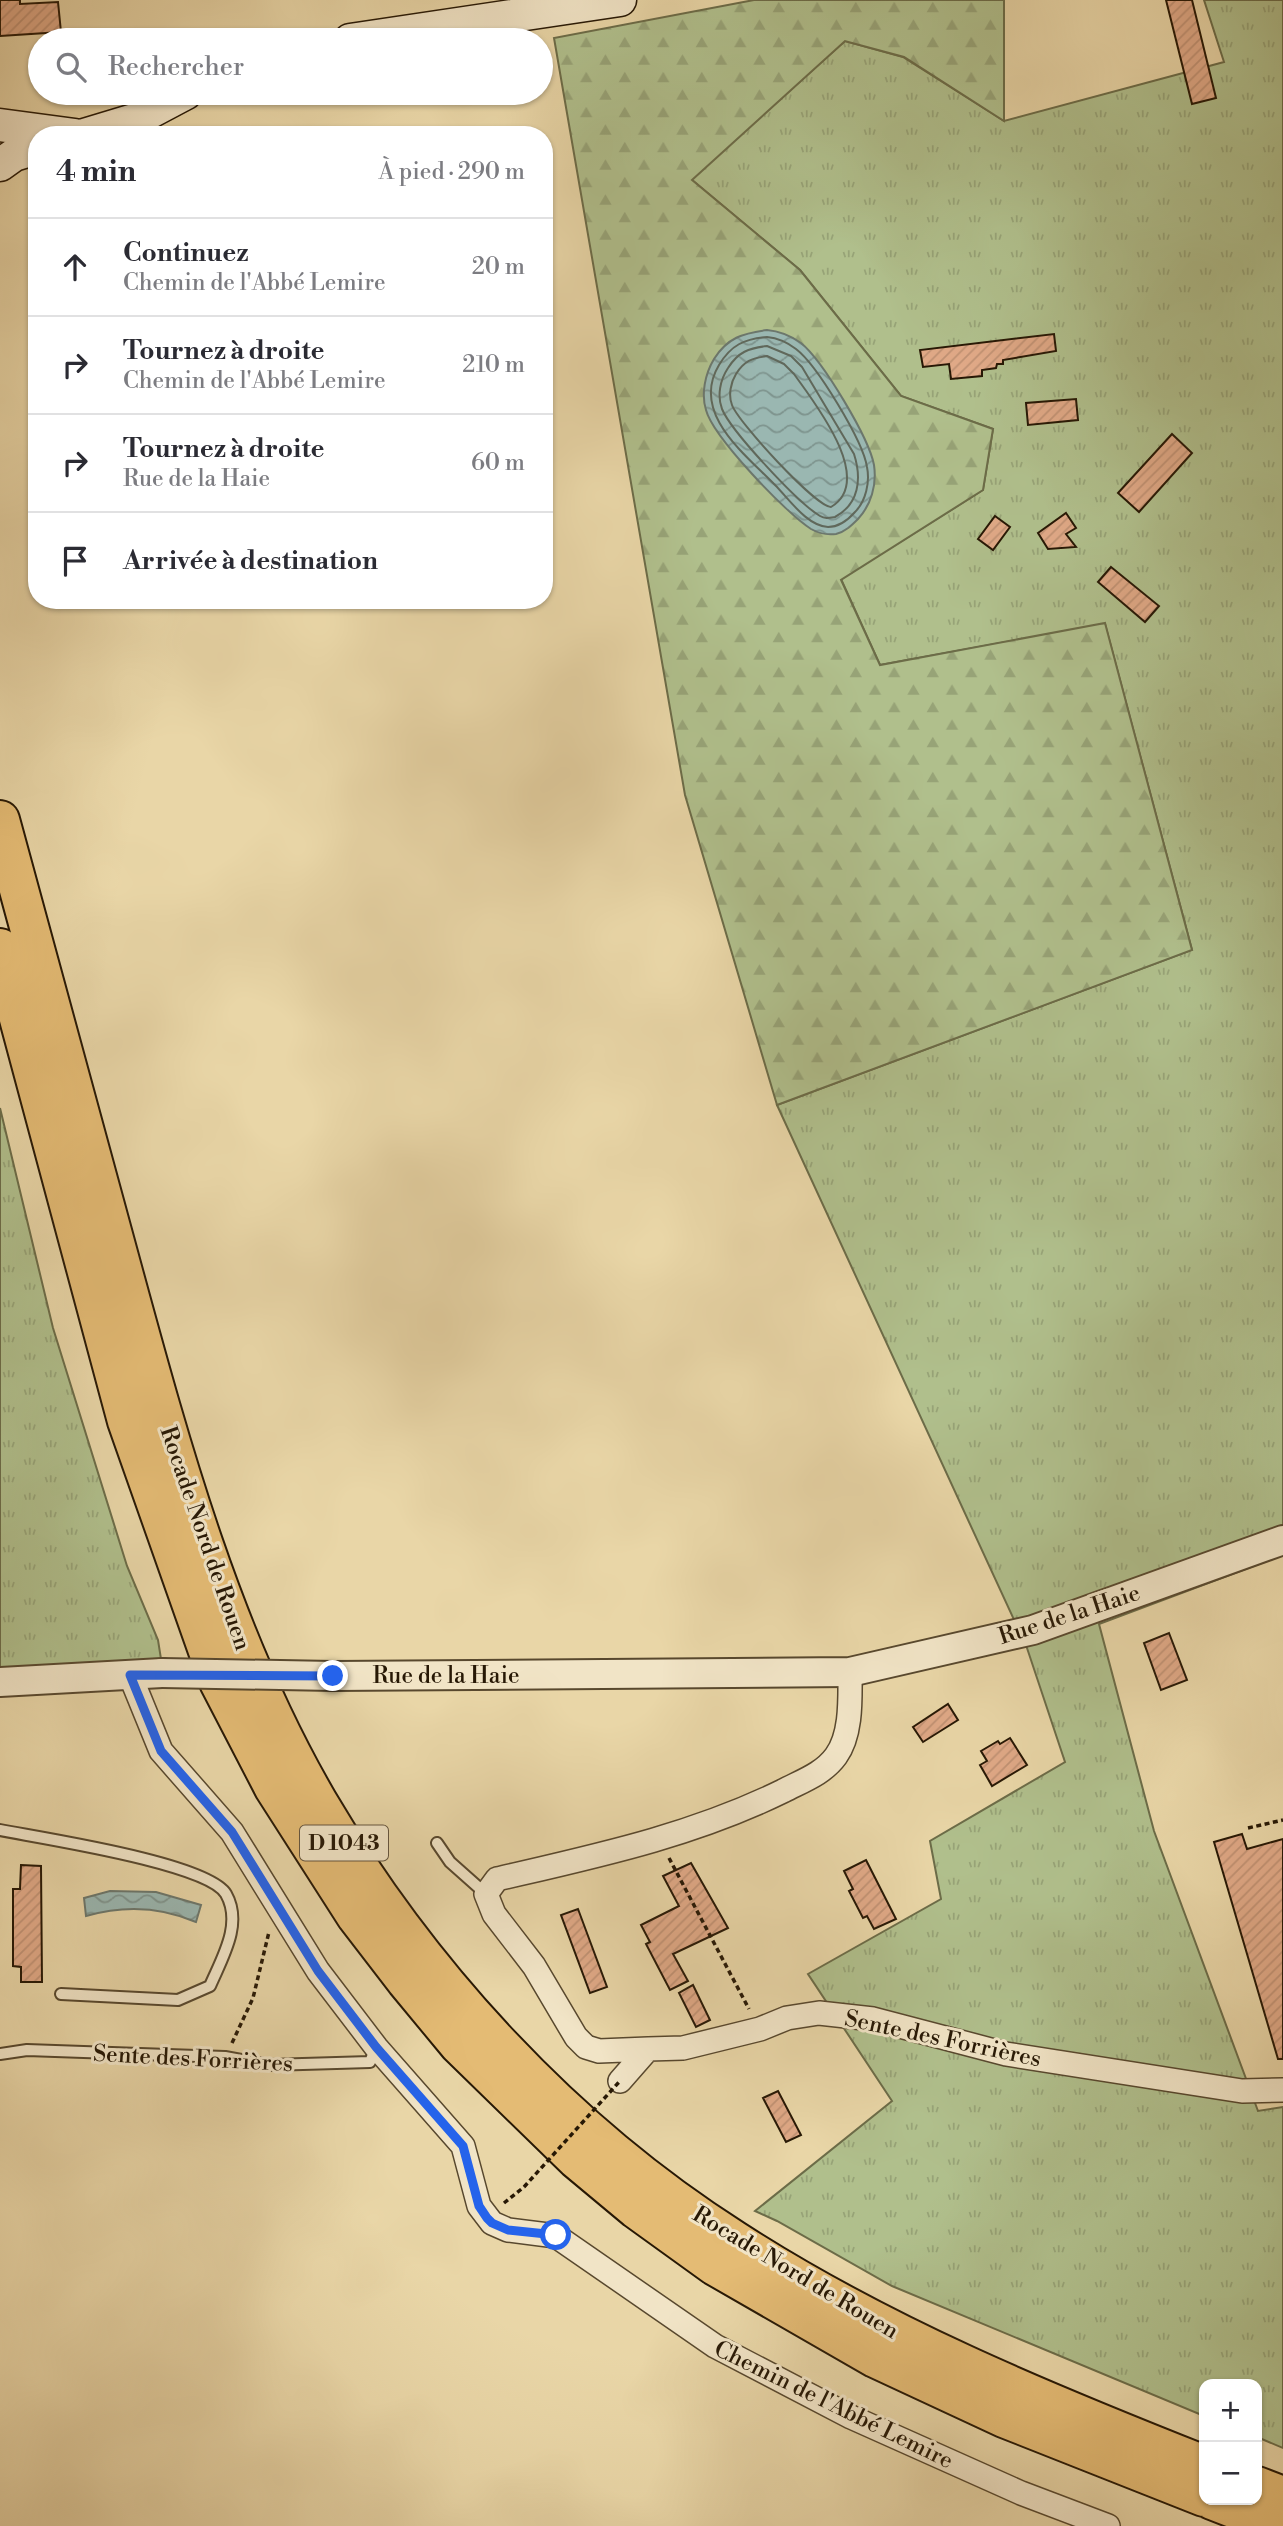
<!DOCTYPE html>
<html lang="fr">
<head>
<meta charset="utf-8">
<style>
	:root { --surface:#fff; --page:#f2f2f3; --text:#2b2b33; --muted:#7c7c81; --line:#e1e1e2 }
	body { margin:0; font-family:"Libre Bodoni",serif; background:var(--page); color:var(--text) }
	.controls { position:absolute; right:21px; bottom:21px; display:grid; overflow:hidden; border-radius:14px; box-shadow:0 2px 5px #0004 }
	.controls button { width:63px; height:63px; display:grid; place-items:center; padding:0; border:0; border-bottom:2px solid var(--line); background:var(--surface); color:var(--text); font:35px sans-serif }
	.stop { position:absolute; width:21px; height:21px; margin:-16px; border:5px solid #2563eb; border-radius:50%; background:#fff }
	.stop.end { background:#2563eb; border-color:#fff; box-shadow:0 2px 7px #0008 }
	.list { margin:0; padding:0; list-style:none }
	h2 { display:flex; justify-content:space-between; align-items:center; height:91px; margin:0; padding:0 28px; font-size:30px }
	h2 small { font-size:23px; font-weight:400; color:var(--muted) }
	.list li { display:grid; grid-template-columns:46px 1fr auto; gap:21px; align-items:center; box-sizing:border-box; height:98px; padding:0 28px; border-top:2px solid var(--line) }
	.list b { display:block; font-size:26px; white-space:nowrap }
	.list p { margin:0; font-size:23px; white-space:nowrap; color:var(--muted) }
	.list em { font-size:23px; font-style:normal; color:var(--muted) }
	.icon { flex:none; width:38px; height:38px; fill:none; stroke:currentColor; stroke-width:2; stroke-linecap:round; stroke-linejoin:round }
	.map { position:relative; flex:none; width:1283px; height:2526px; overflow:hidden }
	.search { position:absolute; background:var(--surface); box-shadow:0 2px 5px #0004; left:28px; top:28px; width:525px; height:77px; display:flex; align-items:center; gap:18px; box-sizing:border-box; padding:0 24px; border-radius:38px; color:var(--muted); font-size:26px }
	.panel { position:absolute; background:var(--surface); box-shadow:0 2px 5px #0004; left:28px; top:126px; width:525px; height:483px; border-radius:28px }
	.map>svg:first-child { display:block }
	.grass { fill:url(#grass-tufts); stroke:#6c6c48; stroke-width:2 }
	.forest { fill:url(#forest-firs); stroke:#6c6c48; stroke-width:2 }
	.water { fill:url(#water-waves); stroke:#6c776c; stroke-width:2 }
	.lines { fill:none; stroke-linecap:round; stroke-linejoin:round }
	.shore { stroke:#60685b; stroke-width:2 }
	.building { fill:url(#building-hatch); stroke:#271805; stroke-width:2 }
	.service-casing { stroke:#58482e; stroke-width:14 }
	.minor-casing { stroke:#58482e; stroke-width:26 }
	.tertiary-casing { stroke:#58482e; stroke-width:32 }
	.secondary-casing { stroke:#271805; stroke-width:35 }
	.trunk-casing { stroke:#271805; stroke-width:42 }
	.path { stroke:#271805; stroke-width:3.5; stroke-dasharray:5 3.5; stroke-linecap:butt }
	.service { stroke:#f1e4c6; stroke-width:10 }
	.minor { stroke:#f1e4c6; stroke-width:23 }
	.tertiary { stroke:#f1e4c6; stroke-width:28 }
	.secondary { stroke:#f1e4c6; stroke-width:32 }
	.trunk { stroke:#e4bb74; stroke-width:38 }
	.tertiary-bridge-casing { stroke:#58482e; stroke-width:32; stroke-linecap:butt }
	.path-bridge { stroke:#271805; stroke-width:3.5; stroke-dasharray:5 3.5; stroke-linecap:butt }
	.tertiary-bridge { stroke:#f1e4c6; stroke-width:28 }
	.route { stroke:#2563eb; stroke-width:9 }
	.labels { text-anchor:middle; stroke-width:6; stroke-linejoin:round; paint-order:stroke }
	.shield { fill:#f1e4c6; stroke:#64553f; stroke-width:2 }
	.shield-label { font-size:21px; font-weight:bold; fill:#271805 }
	.street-label { font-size:23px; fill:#271805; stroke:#f1e4c6 }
</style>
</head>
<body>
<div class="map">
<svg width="1283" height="2526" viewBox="0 0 1283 2526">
	<defs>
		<pattern id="grass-tufts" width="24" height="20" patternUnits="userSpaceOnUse" patternTransform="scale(1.75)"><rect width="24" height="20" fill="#b0bf8c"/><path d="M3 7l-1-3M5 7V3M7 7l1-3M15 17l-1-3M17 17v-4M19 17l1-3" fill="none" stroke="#97a377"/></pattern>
		<pattern id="forest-firs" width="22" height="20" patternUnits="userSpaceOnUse" patternTransform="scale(1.75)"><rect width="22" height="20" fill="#b0bf8c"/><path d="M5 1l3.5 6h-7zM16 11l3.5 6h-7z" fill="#97a377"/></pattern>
		<pattern id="water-waves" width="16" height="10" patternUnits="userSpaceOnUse" patternTransform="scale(1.75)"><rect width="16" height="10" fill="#9ab7b1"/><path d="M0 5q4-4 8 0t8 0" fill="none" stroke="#7e948e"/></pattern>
		<pattern id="building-hatch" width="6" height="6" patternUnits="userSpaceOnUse" patternTransform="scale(1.75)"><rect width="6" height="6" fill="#e0a987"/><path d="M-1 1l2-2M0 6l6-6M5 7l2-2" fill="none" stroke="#c09173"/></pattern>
	</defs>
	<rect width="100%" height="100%" fill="#e9d6a7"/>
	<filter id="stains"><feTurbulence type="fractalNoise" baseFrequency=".00286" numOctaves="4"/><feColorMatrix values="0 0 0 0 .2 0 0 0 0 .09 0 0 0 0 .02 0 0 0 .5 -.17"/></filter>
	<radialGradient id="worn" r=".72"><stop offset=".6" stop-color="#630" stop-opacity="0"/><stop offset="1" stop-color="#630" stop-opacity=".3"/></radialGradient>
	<path class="grass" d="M1204,0H1283V1555L1099,1624L1154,1831L1258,2111L1283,2107V2448L1257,2437V2384H1204V2416L892,2286L777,2221L755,2211L892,2101L808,1974L941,1899L930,1841L1065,1762L1027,1648L777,1105L1192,950L1105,624L880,665L841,579L983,490L993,429L901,396L800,270L691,179L845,41L903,57L1004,121L1224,62Z
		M0,1108L53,1328L127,1566L158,1640L164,1678L0,1691Z"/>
	<path class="forest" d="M754,0H1004V121L904,57L845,41L692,180L800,270L901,396L993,429L983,490L841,580L880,665L1105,623L1192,950L777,1105L685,795L554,38Z"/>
	<path class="water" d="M767,330C779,331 791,336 801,343C823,361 869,438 874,465C877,485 871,505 858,519C852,525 845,532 836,534C828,535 818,533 811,529C787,514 713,437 706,410C701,394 705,374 714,359C727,338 743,333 767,330Z
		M110,1891L156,1892L201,1905L196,1922C159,1906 124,1905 86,1916L84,1898Z"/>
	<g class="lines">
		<path class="shore" d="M767,337C777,338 787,342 796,349C817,365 863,441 867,467C870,482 866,501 855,512C848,520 840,527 828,527C807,526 789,499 775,485C745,454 690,413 719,365C731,345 744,339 767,337Z
			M767,346L791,356L802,367L854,454C862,479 859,504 835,517C829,518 825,519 820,516C798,503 731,431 722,409C717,396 720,380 728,368C738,352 749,348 767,346Z
			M767,356L784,364L794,374C814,402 876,480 831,507C815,506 738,422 732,405C728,395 731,382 736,374C744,361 752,358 767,356Z"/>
	</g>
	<path class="building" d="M0,0H20V4L58,2L61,32L0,36Z
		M1166,0H1192L1216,98L1192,104Z
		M1054,334L1056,351L1003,360V364H997L996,368L982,370V376L951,379L949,364L923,367L920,350Z
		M1076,399L1078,420L1028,425L1026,403Z
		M1172,434L1192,453L1139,512L1118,493Z
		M1066,513L1076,528L1066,534L1076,547L1048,549L1038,533Z
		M995,516L1010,527L993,550L978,539Z
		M1111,567L1159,606L1145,622L1098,582Z
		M1169,1633L1187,1680L1161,1690L1144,1643Z
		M948,1704L958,1720L923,1742L913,1727Z
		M1010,1738L1027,1765L992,1786L980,1765L987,1761L981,1751L998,1741L1000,1744Z
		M1242,1834L1247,1849L1283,1839V2059H1278L1214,1842Z
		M866,1860L896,1919L874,1929L867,1916L863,1918L849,1891L853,1889L844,1871Z
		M691,1863L728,1928L673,1954L688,1981L670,1990L646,1944L650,1942L641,1925L679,1906L663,1876Z
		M21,1865L41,1866L42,1982H21V1967L13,1966V1889H20Z
		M578,1909L607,1987L590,1993L561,1915Z
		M693,1985L710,2020L696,2027L679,1993Z
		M778,2091L801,2135L786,2142L763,2098Z"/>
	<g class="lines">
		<defs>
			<path id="service" d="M0,1830C40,1838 208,1863 226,1894C243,1924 222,1958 210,1986L178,2000L61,1994
				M437,1843L450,1862L486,1894
				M0,2054L27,2050L225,2057L269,2065L370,2062L376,2047"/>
			<path id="minor" d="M130,1675L161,1751L232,1832L318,1971L376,2047L463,2146L479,2206L492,2223L508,2230L556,2236L715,2346L851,2417L1021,2493L1108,2526
				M648,2049L599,2051L586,2047L576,2037L534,1966L494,1914L486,1894L497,1879C596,1856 691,1836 783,1791C802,1781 823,1774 836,1756C852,1734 850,1698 850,1672
				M620,2081L648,2049L683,2048L760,2029L787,2018L819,2013L873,2019L1006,2054L1242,2091L1283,2090"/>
			<path id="tertiary" d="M333,1676L850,1672L1033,1630L1283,1540
				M0,1682L162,1673"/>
			<path id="secondary" d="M350,40L620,0
				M0,125L75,135
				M84,135L137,119L186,93
				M0,165L14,155L37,148"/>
			<path id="trunk" d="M0,820C41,971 82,1121 123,1272C172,1452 223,1639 318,1802C420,1975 564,2132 734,2240C881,2335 1042,2401 1204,2465
				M0,948L127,1421L219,1682L274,1788L356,1916L406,1981L459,2045L576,2159L636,2209L715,2266L875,2358L1004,2418L1204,2497
				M1257,2486L1283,2496
				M1212,2500L1279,2526"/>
		</defs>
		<use href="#service" class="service-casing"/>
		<use href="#minor" class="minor-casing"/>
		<use href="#tertiary" class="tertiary-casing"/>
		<use href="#secondary" class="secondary-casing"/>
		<use href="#trunk" class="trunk-casing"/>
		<path class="path" d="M1248,1828L1283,1820
			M669,1858L749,2009
			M232,2043L253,1998L269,1932
			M504,2203L524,2187"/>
		<use href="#service" class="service"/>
		<use href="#minor" class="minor"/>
		<use href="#tertiary" class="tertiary"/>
		<use href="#secondary" class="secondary"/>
		<use href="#trunk" class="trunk"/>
		<defs>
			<path id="tertiary-bridge" d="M162,1673L333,1676"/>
		</defs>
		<use href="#tertiary-bridge" class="tertiary-bridge-casing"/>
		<path class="path-bridge" d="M524,2187L620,2081"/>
		<use href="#tertiary-bridge" class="tertiary-bridge"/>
	</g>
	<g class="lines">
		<path class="route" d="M333,1676L130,1675L161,1751L232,1832L318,1971L376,2047L463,2146L479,2206L487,2218L492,2223L508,2230L556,2235"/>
	</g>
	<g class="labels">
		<rect class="shield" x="300" y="1825.5" width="88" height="35" rx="5"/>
		<g class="shield-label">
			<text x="344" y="1850">D 1043</text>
		</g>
		<g class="street-label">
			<text transform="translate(206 1538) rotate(71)" y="8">Rocade Nord de Rouen</text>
			<text transform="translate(1069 1614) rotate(-18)" y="8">Rue de la Haie</text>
			<text x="446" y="1683">Rue de la Haie</text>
			<text transform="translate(943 2038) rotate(12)" y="8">Sente des Forrières</text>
			<text transform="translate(193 2058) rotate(3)" y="8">Sente des Forrières</text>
			<text transform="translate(796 2272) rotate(31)" y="8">Rocade Nord de Rouen</text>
			<text transform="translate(834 2404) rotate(26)" y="8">Chemin de l'Abbé Lemire</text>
		</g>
	</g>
	<rect width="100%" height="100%" filter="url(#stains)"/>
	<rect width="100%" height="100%" fill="url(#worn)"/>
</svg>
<div class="controls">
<button>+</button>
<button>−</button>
</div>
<div class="stop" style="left:556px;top:2235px"></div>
<div class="stop end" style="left:333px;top:1676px"></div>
<div class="search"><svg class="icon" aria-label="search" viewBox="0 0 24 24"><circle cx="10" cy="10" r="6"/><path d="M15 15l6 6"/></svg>Rechercher</div>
<section class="panel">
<h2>4 min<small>À pied · 290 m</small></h2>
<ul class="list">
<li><svg class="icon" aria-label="ahead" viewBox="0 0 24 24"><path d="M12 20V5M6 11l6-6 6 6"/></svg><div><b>Continuez</b><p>Chemin de l'Abbé Lemire</p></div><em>20 m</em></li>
<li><svg class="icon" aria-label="right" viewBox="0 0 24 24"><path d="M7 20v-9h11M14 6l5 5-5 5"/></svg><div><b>Tournez à droite</b><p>Chemin de l'Abbé Lemire</p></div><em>210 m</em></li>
<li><svg class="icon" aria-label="right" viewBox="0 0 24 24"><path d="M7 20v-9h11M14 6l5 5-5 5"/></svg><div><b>Tournez à droite</b><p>Rue de la Haie</p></div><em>60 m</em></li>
<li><svg class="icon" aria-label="arrive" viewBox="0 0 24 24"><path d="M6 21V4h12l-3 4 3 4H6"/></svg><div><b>Arrivée à destination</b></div></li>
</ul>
</section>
</div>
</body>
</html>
